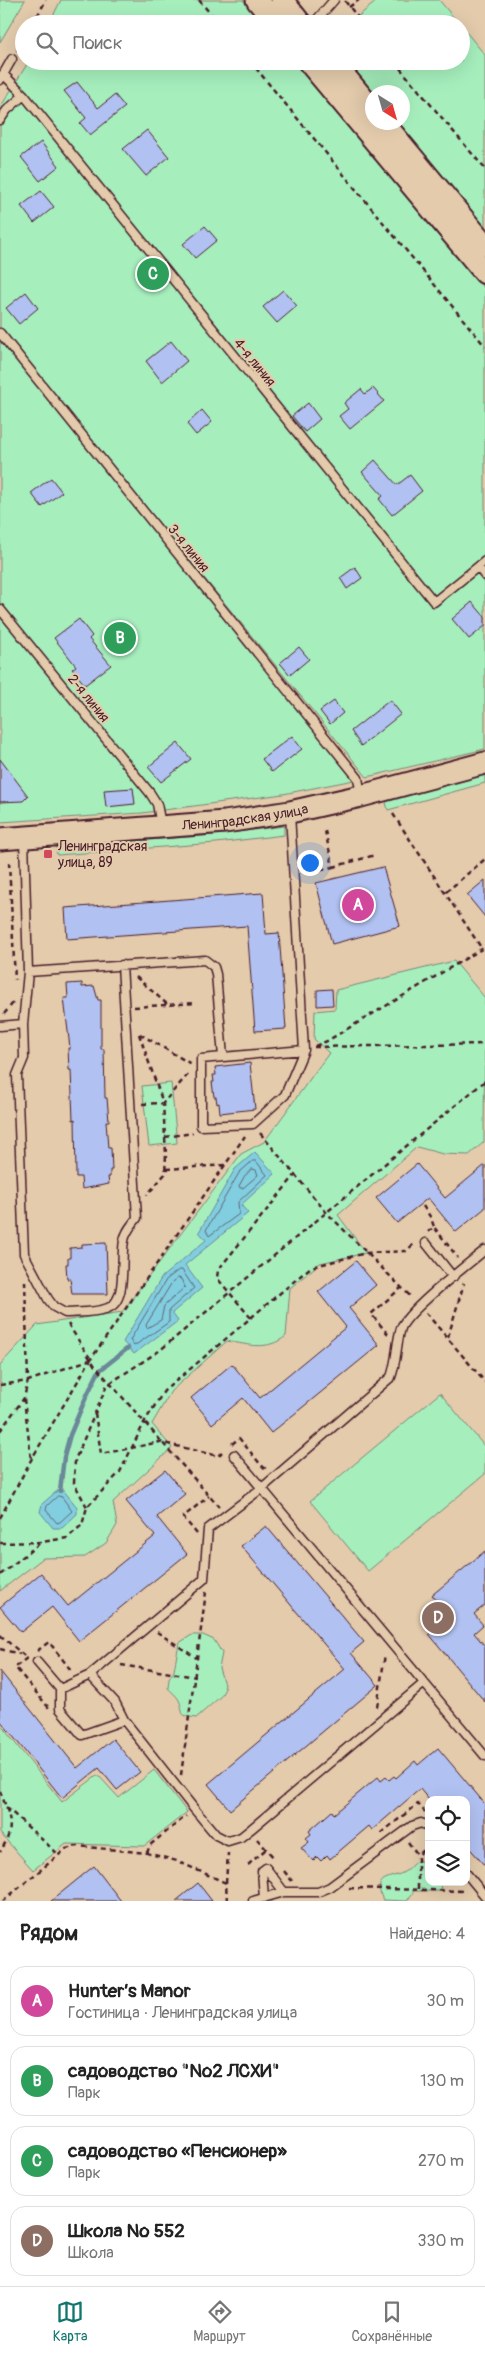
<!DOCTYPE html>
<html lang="ru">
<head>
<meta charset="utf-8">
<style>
	:root { --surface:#fff; --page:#f6f6f6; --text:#222; --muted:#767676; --line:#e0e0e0; --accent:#0f766e }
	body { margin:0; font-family:Pangolin,sans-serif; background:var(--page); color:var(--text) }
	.controls { position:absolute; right:15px; bottom:15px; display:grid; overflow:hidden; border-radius:10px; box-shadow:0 5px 20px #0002 }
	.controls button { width:45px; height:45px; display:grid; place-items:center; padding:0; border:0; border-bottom:1px solid var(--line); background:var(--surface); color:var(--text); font:25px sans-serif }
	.compass { position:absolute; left:365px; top:85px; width:45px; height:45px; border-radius:50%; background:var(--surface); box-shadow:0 5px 20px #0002; rotate:143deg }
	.you { position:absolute; left:309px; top:862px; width:18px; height:18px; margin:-12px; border:4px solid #fff; border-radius:50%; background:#1a73e8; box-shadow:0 0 0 8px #1a73e833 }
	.badge { display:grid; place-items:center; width:32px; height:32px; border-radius:50%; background:var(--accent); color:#fff; font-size:16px; font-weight:700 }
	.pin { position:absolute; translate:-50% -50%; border:2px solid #fff; box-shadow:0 1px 5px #0006 }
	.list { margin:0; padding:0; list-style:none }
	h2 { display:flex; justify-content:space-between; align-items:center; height:65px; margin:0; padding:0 20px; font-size:21px }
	h2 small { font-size:16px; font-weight:400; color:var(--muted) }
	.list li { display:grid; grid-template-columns:32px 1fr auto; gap:15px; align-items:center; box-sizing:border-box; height:70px; margin:0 10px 10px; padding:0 10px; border:1px solid var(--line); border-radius:15px }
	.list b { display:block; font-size:19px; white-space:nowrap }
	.list p { margin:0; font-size:16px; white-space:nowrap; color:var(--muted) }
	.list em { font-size:16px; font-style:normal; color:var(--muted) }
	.icon { flex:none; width:28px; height:28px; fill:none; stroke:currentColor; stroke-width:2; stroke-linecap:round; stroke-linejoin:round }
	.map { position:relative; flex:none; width:485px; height:1901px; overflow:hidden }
	.search { position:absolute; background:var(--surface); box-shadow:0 5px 20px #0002; left:15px; right:15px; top:15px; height:55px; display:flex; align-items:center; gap:12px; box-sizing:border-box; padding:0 18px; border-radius:28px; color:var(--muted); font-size:19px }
	.sheet { height:385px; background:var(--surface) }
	nav { display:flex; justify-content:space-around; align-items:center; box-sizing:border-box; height:70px; border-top:1px solid var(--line); background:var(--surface); font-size:14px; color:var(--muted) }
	nav a { display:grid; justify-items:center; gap:2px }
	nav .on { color:var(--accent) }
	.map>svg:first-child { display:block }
	.green { fill:#a6efbd; stroke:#788774 }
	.water { fill:#81cee0; stroke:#6b8898 }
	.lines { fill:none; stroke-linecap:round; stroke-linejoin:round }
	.shore { stroke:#606573; stroke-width:1 }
	.stream { stroke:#6b8898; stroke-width:4.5 }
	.building { fill:#b1c1f1; stroke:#4a1f2b }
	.lane-casing { stroke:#4a1f2b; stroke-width:11 }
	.secondary-casing { stroke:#4a1f2b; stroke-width:25 }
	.path { stroke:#4a1f2b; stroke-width:2.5; stroke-dasharray:5 4; stroke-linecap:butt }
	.lane { stroke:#e3cbac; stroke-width:8 }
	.secondary { stroke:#e3cbac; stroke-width:21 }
	.poi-dot { fill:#d1495b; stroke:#e3cbac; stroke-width:2 }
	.labels { text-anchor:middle; stroke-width:4; stroke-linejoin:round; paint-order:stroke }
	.street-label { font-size:14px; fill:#4a1f2b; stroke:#e3cbac }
	.poi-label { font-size:14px; fill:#4a1f2b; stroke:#e3cbac; text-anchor:start }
</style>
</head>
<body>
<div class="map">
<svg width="485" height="1901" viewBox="0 0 485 1901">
	<rect width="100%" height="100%" fill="#e3cbac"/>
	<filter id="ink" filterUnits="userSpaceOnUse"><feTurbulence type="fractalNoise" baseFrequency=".02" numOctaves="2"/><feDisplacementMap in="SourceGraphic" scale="10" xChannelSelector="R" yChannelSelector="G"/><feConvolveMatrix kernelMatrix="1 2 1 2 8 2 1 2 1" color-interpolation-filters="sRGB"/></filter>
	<g filter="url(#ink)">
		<path class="green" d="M0,0H25L0,42Z
			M61,0H243L263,24H49Z
			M378,0H439L459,24H349Z
			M461,26L485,55V231L394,123L402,122V92H372V96L343,61H461Z
			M29,61H295L485,289V749L367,777L92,441L87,445L354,780L283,794L142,813L0,822V108Z
			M485,774V783L388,810L386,802Z
			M284,826V835L216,843L57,855L56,847L215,835Z
			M454,961L485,998L484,1142L469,1155L443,1154L417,1147L338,1215L366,1253L320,1263L290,1288L286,1336C267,1351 250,1345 227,1341L171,1391L152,1424L172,1448L113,1502L117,1525L106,1543L85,1557L43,1558L0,1591V1365L37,1325L122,1312L241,1154L264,1142L329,1053L314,1039L315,1011L335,1009L336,990Z
			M171,1083L177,1143L149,1146L142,1086Z
			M440,1393L485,1447V1474L368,1571L310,1501Z
			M192,1635H203L214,1640L222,1653L219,1668L225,1688L221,1696L196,1718C177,1715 185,1714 179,1700C177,1696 171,1691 168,1688L169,1679L174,1671L179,1643Z
			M0,1724L62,1802L98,1775L119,1798L154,1770L187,1812L144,1846L66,1844L33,1870L0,1833Z
			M419,1860L429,1867V1882H441L440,1891H414L407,1901L383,1900C371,1875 393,1879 404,1872C410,1869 411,1864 419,1860Z"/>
		<path class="water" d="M255,1152L275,1174L241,1205L248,1213L185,1265L202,1288L172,1313L178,1321L134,1354L123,1342L162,1277L206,1240L199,1232L235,1169Z
			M57,1491H64L77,1507V1514L62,1528H53L40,1512L42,1504Z"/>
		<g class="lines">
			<path class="shore" d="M253,1161H256L267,1175L238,1202L239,1214L209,1236L206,1230L239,1173Z
				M252,1169L256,1170L258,1175L243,1188H240L239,1186L244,1177Z
				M179,1270H182L194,1288L169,1310V1322L134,1346L130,1340L166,1280Z
				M178,1278L181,1279L185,1287L164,1306L161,1320L147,1328L146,1325L171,1284Z
				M58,1496L62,1497L72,1511L60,1522L57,1523L46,1510L47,1506Z"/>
			<path class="stream" d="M60,1491L64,1457L70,1435L87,1395L99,1371L128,1348"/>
		</g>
		<path class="building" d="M77,82L98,108L115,95L125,107L90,135L80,123L86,118L64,91Z
			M147,130L169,157L146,176L123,149Z
			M41,142L59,166L40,181L21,157Z
			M41,191L54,207L34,223L21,206Z
			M205,226L217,240L195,258L183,244Z
			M283,290L297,306L277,323L263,307Z
			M26,292L38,308L19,324L6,308Z
			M171,341L187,361L162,382L146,361Z
			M373,388L384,401L350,429L339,416L348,409L344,403L361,389L365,394Z
			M308,403L320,419L305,432L292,416Z
			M202,410L212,422L196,435L187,424Z
			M375,460L397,485L410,475L422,491L392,515L379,499L383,496L362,472Z
			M51,478L62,492L42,507L31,493Z
			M355,567L362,578L347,589L340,578Z
			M472,602L485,617V626L469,639L452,619Z
			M79,619L92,636L89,639L111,665L85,685L72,669L76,666L54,638Z
			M299,647L309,659L290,675L280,663Z
			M390,700L401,714L361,746L351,731Z
			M334,701L343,713L330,724L320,711Z
			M292,736L302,749L272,772L262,759Z
			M178,743L191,759L161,782L148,767Z
			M0,759L28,796L23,801L0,802Z
			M133,788L135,804L106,807L104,790Z
			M383,867L400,926L332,944L316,883Z
			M485,880V917L467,895Z
			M263,893L266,934L279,933L286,1029L255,1031L247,926L67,939L65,908Z
			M82,983V987L94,986L98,1000H101V1049H104L105,1098H107L109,1121H106L108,1148H111L112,1170H110V1177H108L109,1184L82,1189L81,1177H76L75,1119L73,1120L71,1070H69L68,1048H70L64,998H68L67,984Z
			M332,989L333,1005L317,1006V990Z
			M250,1063L255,1109L220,1113L219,1103L217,1104L216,1097H214L212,1082H214L213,1075H216L215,1067Z
			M417,1164L445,1198L485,1165V1208L456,1232L428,1198L397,1223L376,1198Z
			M106,1243L108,1294H72L70,1279H67L66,1264H68V1258H70V1248L82,1247V1244Z
			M356,1261L376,1285L349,1308L379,1345L271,1433L243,1398L212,1424L191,1398L232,1364L260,1398L346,1327L318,1292Z
			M165,1470L185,1494L157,1517L187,1554L79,1641L52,1607L21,1632L0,1607L41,1573L68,1606L155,1536L126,1501Z
			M266,1526L364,1642L351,1653L378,1685L230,1810L208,1784L345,1669L241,1546Z
			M485,1551V1605L474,1614L483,1625L474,1633L485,1646V1702L429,1634L451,1617L432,1595Z
			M0,1671L77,1768L113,1739L140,1772L117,1790L99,1768L62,1798L0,1720Z
			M438,1748L485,1804V1866L466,1844V1800H429L420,1789L372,1830L369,1826L330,1859L327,1855L321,1861L317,1857L313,1861L301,1848L309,1842L306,1838L311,1834L309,1831L332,1811L334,1814L378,1777L381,1781L386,1777L389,1780L394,1776L396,1778L415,1761L418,1765Z
			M94,1866L121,1901H51Z
			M198,1883L212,1901H176Z"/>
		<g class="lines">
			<defs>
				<path id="lane" d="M313,24L334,0
					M3,74L24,95L434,602L485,561
					M0,80L12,59
					M0,120L7,110L24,95
					M0,333L358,778L361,795
					M478,567L485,576
					M0,609L150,793L157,804L161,825
					M28,972L205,960L214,967L216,974L223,1057L201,1059V1126L253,1124L285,1095L304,1050L290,814
					M23,1024L24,1058L17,1075L24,1254L48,1299L54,1307L65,1313C78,1312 96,1313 108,1308C128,1301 120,1259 124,1241C125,1232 132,1225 137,1218L122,965
					M0,1026L23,1024L28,972L24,839
					M223,1057L304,1050
					M426,1243L453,1277
					M234,1455L485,1756
					M37,1662L60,1689L90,1675
					M423,1684L251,1829L241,1837L228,1841L216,1835L195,1810L124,1720L115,1702L90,1675L204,1579L208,1529L262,1488L391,1377C397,1361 396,1344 401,1328C408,1310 467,1265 485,1250
					M60,1689V1709L82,1735L124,1720
					M466,1873L485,1896
					M264,1898L262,1871L266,1868L284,1892
					M253,1901L284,1892H318L330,1887L412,1826L421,1823L429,1827"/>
				<g id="secondary">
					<path d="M257,0L277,24"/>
					<path d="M282,0L301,24"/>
					<path d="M308,61L485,273"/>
					<path d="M332,61L372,109"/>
					<path d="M383,122L485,245"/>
					<path id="s1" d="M0,839L225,822L290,812L361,796L485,763"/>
				</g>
			</defs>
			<use href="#lane" class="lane-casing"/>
			<use href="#secondary" class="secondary-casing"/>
			<path class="path" d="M199,0L219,24
				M345,1L363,24
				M349,7L359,0
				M33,24L46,0
				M17,51L24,40
				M250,61L485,346
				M394,61L485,169
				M393,814L482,949
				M9,862L15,980
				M333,867L375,855
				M312,872L333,867L325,831
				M446,892L485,859
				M136,977L168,1005
				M134,1007L195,1003
				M4,1014L13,1003
				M139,1034L163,1103L166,1154L165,1174L147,1195
				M140,1034L191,1064
				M315,1046L327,1041L485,947
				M314,1047L485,1044
				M142,1104L163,1103L190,1072
				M260,1133L327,1213L412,1298
				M165,1137L193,1133
				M166,1169L226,1165
				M423,1206L431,1218L434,1227
				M428,1232L434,1227L458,1258
				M25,1281L28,1381L89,1360
				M426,1313L485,1382
				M251,1318L217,1278L218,1270L296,1174
				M68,1324L95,1366L219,1507
				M388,1334L371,1314L401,1288
				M448,1337L464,1283
				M0,1385L28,1381L24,1398L0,1431
				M24,1399L31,1458
				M95,1413L101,1454L160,1442L218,1456L222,1452
				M232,1444L239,1438L261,1465L267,1470
				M87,1507L74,1483L75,1460L107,1385L159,1351L485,1081
				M0,1518L31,1460L91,1359L245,1136
				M197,1534L183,1517L209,1496
				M0,1543L42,1542L67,1538L82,1525L87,1507L120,1472L145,1421L164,1391L311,1267L366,1253L406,1251L416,1242
				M0,1575L40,1543
				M157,1632L198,1659
				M0,1635L27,1658
				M0,1649L20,1654
				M37,1651L49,1642L70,1669H74
				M27,1658L15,1667L49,1708
				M121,1665L196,1677
				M377,1707L385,1654
				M181,1775L206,1592
				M0,1791C10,1817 16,1827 0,1852
				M6,1807L58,1854
				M381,1833L418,1804L425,1812
				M257,1839L275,1859
				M408,1842L418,1855
				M147,1853L150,1845L186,1816
				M248,1865L266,1849
				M284,1871L292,1881
				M349,1888L466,1891
				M418,1889V1855L429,1846
				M3,1901L66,1849L77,1846L147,1853L177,1861L226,1883
				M227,1901L226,1883L228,1853"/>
			<use href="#lane" class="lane"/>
			<use href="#secondary" class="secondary"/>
		</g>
	</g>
	<rect class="poi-dot" x="43" y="849" width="10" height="10" rx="2.5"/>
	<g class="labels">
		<g class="street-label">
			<text transform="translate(255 362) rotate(51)" y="5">4-я линия</text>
			<text transform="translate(189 548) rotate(51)" y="5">3-я линия</text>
			<text transform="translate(89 698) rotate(51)" y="5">2-я линия</text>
			<text dy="5" stroke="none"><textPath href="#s1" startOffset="246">Ленинградская улица</textPath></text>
		</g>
		<g class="poi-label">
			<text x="58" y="851">Ленинградская<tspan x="58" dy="16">улица, 89</tspan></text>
		</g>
	</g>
</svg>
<div class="controls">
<button><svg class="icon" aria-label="locate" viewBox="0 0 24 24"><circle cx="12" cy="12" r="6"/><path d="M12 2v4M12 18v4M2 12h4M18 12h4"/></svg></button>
<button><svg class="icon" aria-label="layers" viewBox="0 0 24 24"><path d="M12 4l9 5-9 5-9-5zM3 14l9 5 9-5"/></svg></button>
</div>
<svg class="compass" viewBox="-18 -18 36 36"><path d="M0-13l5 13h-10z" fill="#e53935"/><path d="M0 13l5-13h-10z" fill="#767676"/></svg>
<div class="you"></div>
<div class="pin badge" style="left:358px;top:905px;background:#d1479c">A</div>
<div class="pin badge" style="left:120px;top:638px;background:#2e9e5b">B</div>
<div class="pin badge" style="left:153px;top:274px;background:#2e9e5b">C</div>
<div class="pin badge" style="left:438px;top:1618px;background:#8d6e63">D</div>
<div class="search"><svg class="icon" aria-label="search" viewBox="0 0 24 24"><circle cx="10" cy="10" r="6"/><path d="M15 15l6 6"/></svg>Поиск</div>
</div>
<section class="sheet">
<h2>Рядом<small>Найдено: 4</small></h2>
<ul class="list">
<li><span class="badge" style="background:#d1479c">A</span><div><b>Hunter’s Manor</b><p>Гостиница · Ленинградская улица</p></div><em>30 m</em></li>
<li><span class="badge" style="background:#2e9e5b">B</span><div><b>садоводство &quot;№2 ЛСХИ&quot;</b><p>Парк</p></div><em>130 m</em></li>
<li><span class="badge" style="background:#2e9e5b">C</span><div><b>садоводство «Пенсионер»</b><p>Парк</p></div><em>270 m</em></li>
<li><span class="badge" style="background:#8d6e63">D</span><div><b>Школа № 552</b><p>Школа</p></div><em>330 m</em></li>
</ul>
</section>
<nav>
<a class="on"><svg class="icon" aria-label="map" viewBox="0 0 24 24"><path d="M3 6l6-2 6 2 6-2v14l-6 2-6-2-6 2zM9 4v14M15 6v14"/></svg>Карта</a>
<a><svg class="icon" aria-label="directions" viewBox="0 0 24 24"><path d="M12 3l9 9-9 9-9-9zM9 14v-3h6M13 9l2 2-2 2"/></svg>Маршрут</a>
<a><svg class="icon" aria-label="saved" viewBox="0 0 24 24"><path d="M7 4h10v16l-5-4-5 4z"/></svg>Сохранённые</a>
</nav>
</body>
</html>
